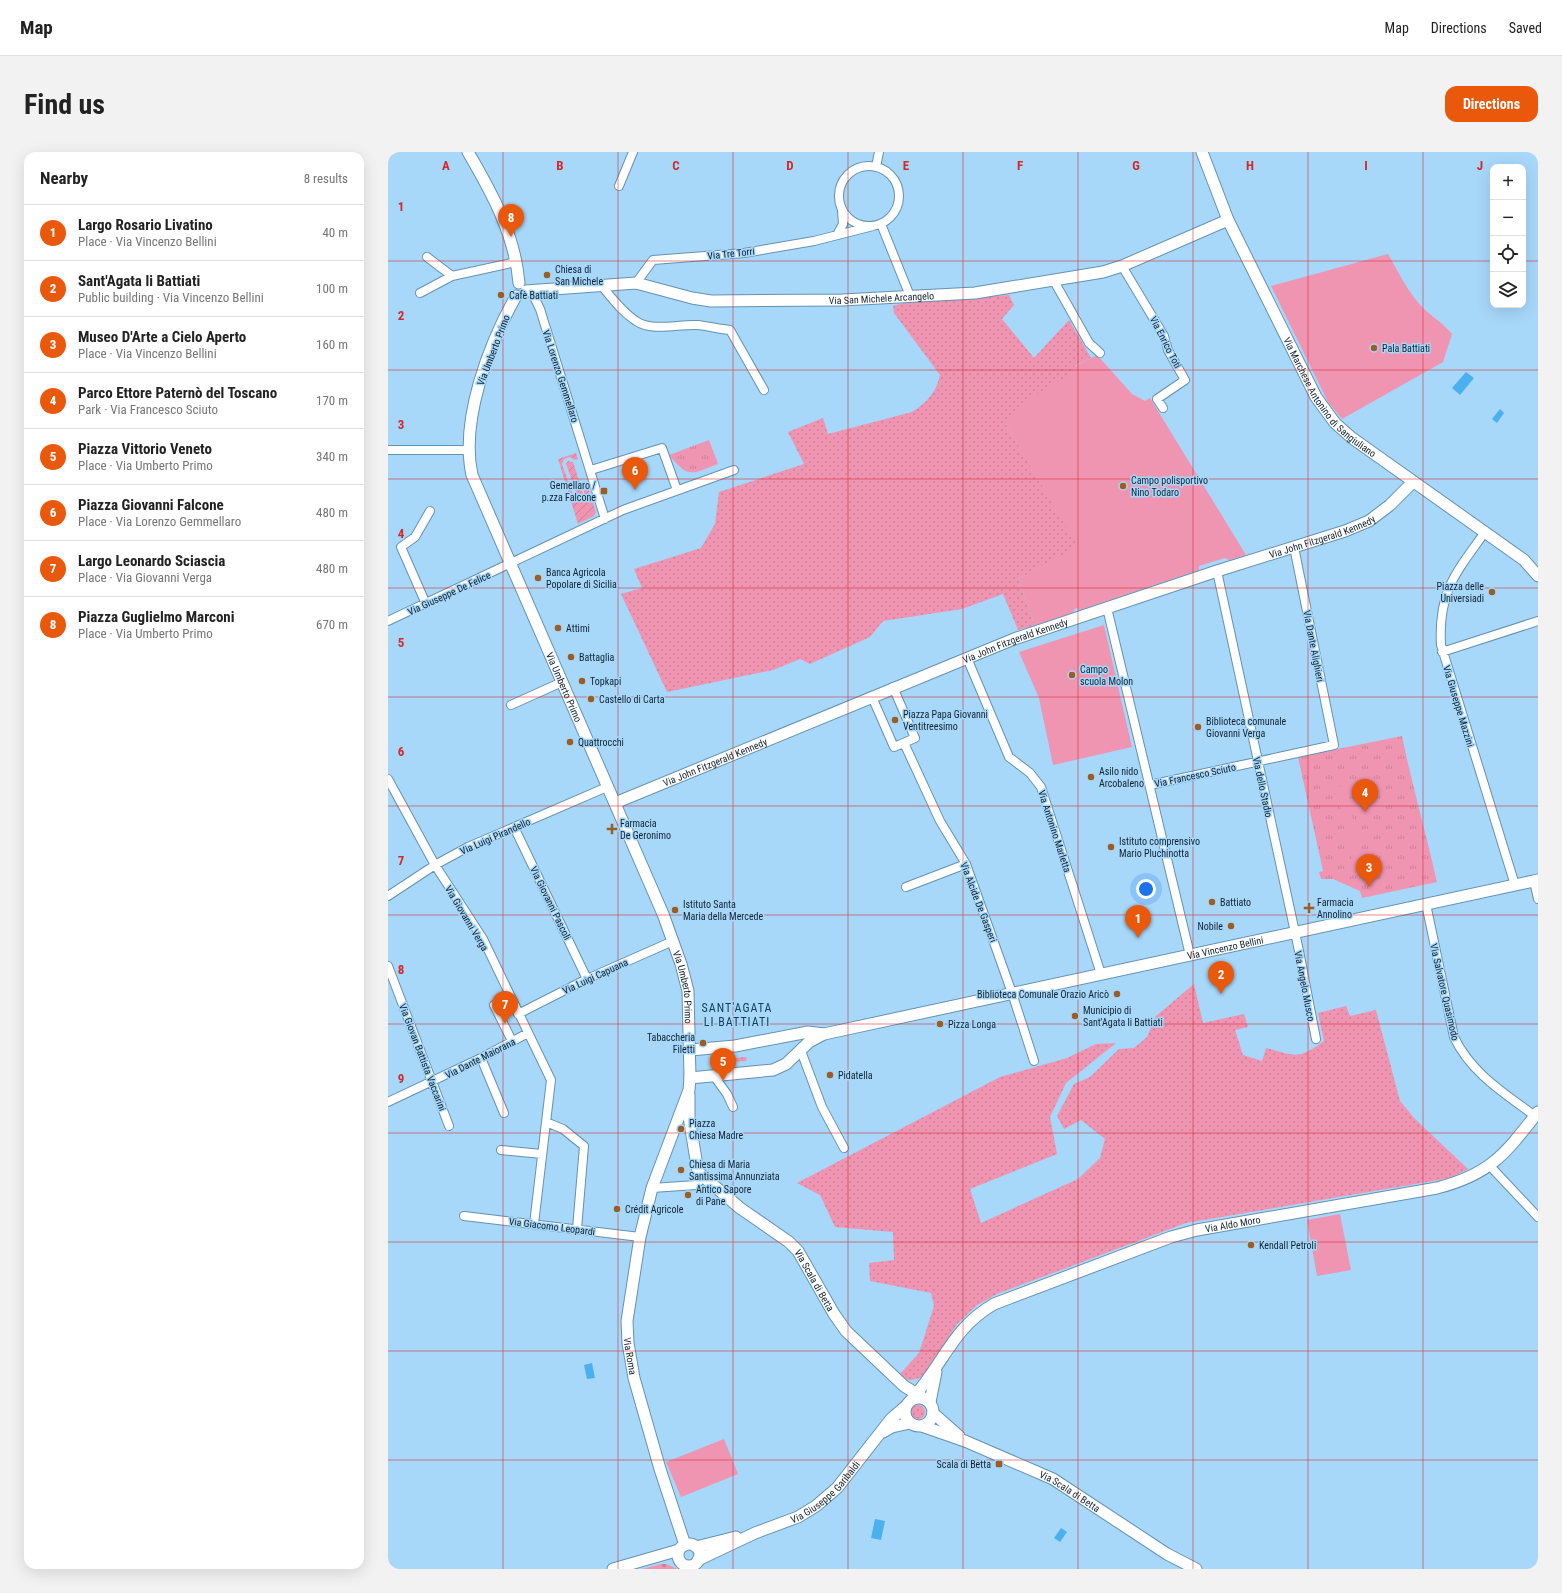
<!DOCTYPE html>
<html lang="en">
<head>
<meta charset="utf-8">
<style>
	:root { --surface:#fff; --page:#f2f2f2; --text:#222; --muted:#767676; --line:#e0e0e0; --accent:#ea580c }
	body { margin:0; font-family:"Roboto Condensed",sans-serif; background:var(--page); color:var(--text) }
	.controls { position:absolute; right:12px; top:12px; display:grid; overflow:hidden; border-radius:8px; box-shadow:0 4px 16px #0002 }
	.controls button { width:36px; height:36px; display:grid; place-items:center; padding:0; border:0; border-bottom:1px solid var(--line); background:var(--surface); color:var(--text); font:20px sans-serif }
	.you { position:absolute; left:758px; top:737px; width:14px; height:14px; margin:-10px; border:3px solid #fff; border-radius:50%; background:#1a73e8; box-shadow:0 0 0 6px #1a73e833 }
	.badge { display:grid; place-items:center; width:26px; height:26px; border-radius:50%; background:var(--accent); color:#fff; font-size:13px; font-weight:700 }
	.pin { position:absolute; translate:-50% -33px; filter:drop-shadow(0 1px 2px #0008) }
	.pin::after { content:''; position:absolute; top:21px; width:14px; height:12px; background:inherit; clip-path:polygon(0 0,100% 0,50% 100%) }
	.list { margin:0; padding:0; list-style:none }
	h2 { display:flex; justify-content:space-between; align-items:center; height:52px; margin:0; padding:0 16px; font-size:17px }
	h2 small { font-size:13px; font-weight:400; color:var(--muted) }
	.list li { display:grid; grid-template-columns:26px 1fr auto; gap:12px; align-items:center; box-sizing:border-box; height:56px; padding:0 16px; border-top:1px solid var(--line) }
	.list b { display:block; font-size:15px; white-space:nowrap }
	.list p { margin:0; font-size:13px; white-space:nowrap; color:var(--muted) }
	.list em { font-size:13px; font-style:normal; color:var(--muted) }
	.icon { flex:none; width:22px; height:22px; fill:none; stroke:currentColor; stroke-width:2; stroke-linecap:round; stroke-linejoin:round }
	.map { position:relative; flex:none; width:1150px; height:1417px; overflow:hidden; border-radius:12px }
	header { display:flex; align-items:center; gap:24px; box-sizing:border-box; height:56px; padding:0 20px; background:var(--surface); border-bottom:1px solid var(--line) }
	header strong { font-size:19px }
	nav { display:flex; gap:22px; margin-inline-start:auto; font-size:14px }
	.intro { display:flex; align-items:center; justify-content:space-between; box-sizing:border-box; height:96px; padding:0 24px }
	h1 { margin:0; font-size:28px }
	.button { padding:10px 18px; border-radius:12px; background:var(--accent); color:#fff; font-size:14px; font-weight:700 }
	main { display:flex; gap:24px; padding:0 24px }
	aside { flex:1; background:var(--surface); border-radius:12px; box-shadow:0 4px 16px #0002 }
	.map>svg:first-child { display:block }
	.grass { fill:url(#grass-dots) }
	.cemetery { fill:url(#cemetery-stones) }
	.park { fill:url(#park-tufts) }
	.garden { fill:url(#garden-furrows) }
	.pitch { fill:#ef95b2 }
	.water { fill:#4bb0ee }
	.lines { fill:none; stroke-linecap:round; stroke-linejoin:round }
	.street-casing { stroke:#6492b1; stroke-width:10 }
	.secondary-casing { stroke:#6492b1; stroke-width:13 }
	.street { stroke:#fff; stroke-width:8 }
	.secondary { stroke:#fff; stroke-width:11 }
	.grid { fill:none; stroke:#d62828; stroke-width:1; stroke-opacity:0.55 }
	.poi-dot { fill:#9b5d23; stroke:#a7d7f9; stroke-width:1.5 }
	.labels { text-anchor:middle; stroke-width:3; stroke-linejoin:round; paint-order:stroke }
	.street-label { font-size:10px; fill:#10222f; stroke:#a7d7f9 }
	.poi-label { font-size:10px; fill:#10222f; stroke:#a7d7f9; text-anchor:start }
	.quarter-label { font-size:12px; letter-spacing:1px; fill:#11405c; stroke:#a7d7f9 }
	.grid-label { font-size:13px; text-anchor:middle; font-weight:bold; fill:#d62828; stroke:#a7d7f9; stroke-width:3; stroke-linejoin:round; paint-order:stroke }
</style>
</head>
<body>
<header>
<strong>Map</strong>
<nav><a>Map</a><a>Directions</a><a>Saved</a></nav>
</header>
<div class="intro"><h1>Find us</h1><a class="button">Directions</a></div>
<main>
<aside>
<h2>Nearby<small>8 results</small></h2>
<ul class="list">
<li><span class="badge">1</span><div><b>Largo Rosario Livatino</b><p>Place · Via Vincenzo Bellini</p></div><em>40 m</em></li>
<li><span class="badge">2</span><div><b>Sant'Agata li Battiati</b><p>Public building · Via Vincenzo Bellini</p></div><em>100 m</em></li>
<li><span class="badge">3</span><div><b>Museo D'Arte a Cielo Aperto</b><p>Place · Via Vincenzo Bellini</p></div><em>160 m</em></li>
<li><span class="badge">4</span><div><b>Parco Ettore Paternò del Toscano</b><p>Park · Via Francesco Sciuto</p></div><em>170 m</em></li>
<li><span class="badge">5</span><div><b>Piazza Vittorio Veneto</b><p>Place · Via Umberto Primo</p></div><em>340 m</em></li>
<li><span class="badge">6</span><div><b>Piazza Giovanni Falcone</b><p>Place · Via Lorenzo Gemmellaro</p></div><em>480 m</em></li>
<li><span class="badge">7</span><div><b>Largo Leonardo Sciascia</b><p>Place · Via Giovanni Verga</p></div><em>480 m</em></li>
<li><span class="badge">8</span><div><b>Piazza Guglielmo Marconi</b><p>Place · Via Umberto Primo</p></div><em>670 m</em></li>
</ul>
</aside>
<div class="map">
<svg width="1150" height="1417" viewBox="0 0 1150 1417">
	<defs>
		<pattern id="grass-dots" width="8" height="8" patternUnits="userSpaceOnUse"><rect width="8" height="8" fill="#ef95b2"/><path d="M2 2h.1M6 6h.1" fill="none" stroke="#cc8099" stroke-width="1.8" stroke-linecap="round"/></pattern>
		<pattern id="cemetery-stones" width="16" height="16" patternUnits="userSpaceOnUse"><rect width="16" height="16" fill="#ef95b2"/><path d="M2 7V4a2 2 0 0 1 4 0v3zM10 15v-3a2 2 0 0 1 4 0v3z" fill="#cc8099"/></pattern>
		<pattern id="park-tufts" width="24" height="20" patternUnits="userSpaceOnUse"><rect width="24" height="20" fill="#ef95b2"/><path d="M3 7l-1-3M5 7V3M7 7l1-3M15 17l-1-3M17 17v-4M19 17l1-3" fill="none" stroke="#cc8099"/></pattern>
		<pattern id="garden-furrows" width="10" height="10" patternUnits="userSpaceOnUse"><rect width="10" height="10" fill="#ef95b2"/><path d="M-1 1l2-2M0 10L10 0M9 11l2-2" fill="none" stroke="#cc8099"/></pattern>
	</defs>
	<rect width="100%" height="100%" fill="#a7d7f9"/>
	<path class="grass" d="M621,143L626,153L614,167L646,206L681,168L703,206L686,214L687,220L618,273L691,395L630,427L647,473L630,478L615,442L574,457L495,469L482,485L422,512L412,507L385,518L279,540L233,442L254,436L246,417L313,396L327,372L331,340L416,312L400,280L435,266L440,282L524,260C538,252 549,239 552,223L506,161L505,154L516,151Z
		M806,832L815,871L856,862L860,875L847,878L855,903L874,909L878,896C908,904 910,908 936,889L930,861L958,854L962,864L988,858L1012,949L1027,967L1080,1017L1064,1025L1051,1028L798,1071L609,1142L589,1153L569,1172L536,1224C527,1228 519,1231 512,1222L531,1201L546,1154L543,1141L482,1129L481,1111L506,1108L505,1080L447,1075L432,1043L409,1031L612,925L679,906L708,892L728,891L678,931L662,965L669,1002L582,1037L593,1071L690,1027L712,1006L717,987L693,968L676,977L669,964L686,932L702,925L731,897L746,896L759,885L768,864Z
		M357,905L359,906L358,909L339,910L340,907Z
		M523 1260a7 7 0 1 1 14 0a7 7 0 1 1-14 0Z"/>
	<path class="cemetery" d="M273,1412H278L290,1417H254Z"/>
	<path class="park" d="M321,288L330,312C303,322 301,327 281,303Z
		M1014,584C1024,633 1038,681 1049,730L974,746L972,739L945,727H933L931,720L935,719L910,605Z"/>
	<path class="garden" d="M188,301L190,307L187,308L182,305L176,307L174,312L185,343L187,345L193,346L196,344V337L200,336L208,360L206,364L190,372L170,307Z
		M180,309L185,310L195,341L193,343H189L178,312Z"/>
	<path class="pitch" d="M1000,102C1011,121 1020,141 1036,157C1046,166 1056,172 1064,182L1055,210L954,267L940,250L883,134Z
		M709,203L744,242L757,249L762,246L858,403L841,408L837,406L811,414V418L692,458L688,456L684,461L647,473L630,427L690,395L618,273L632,252L687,220L685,215Z
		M716,473L744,595L665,613L651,546L631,500Z
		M957,633L977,721L968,723L948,635Z
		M929,663L937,700L934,701L925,664Z
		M952,1062L963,1118L929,1124L919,1068Z
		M336,1287L350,1322L293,1345L278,1310Z"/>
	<path class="water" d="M1078,220L1086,226L1072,243L1064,236Z
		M1112,257L1116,261L1109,271L1104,267Z
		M204,1211L207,1226L199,1227L196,1213Z
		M487,1367L497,1369L493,1388L483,1386Z
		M673,1376L679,1380L672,1390L666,1386Z"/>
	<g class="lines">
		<defs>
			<path id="street" d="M451 44a30 30 0 1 1 60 0a30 30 0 1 1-60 0Z
				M488,15L491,0
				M231,34L245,0
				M493,72L522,144
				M449,83L455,72L454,58
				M39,105L64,124
				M734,114L776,184L780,198L797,228L769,247L775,256
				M666,129L701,191L712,201
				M248,131L265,108L356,101L426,89L485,74
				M213,133C224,146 234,160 248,169C264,180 290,172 309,173C320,174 331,177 342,178L376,238
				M143,139L152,157L217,367
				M32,141L64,124L128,110
				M0,298H80
				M203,318L274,296L289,338
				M1097,380C1068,421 1050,439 1053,493L1127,733
				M829,419L911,799L928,887
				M38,452L13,395L27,385L42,359
				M719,456L802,803
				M0,469L235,358L346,318
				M1054,500L1150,469
				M579,506L621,605L642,621L653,635L713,822
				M484,545L506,595L527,586L505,535
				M123,553L174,530
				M516,591L552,669L578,712L624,841L646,909
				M0,627L47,713L95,787L163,928L146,1072
				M762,633L946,593L906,395
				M126,675L199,827
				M1146,729L1150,747
				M518,735L578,712
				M0,744L47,713L80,695L219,635
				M1038,752L1066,885C1083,921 1116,941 1147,964
				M0,814L61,974
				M122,845L106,853L124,889
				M130,862L199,827L285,789
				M413,899L434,955L456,996
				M93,906L116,961
				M326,924L339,942L345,955
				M0,950L93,906L140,881
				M158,970L175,977L196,994L189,1077
				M113,998L154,1002
				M1102,1014L1150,1065
				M264,1036L308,1033L314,1026
				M76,1064L252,1085"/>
			<g id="secondary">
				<path d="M80,0C104,41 127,83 131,131"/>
				<path id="s1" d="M814,0L840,68L928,245L947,271L964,286L1136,408L1150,424"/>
				<path id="s2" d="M138,139L248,131L304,146L323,149L454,148L587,141L715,120L734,114L840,68"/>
				<path id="s3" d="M128,144C101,192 72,268 84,323L275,762L293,812L300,839L302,926L301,938L264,1036L252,1085L239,1169L240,1191L246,1226L272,1317L297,1393"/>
				<path id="s4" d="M227,651L626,487L829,419L957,379L981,369L1002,353L1025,330"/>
				<path d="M302,898L347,894L420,880L436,882"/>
				<path id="s5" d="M302,926L385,918L398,912L421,890L436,882L1150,728"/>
				<path id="s6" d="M301,943V965L310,1020L352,1056L401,1090L410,1099L446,1162L458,1179L516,1234L534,1245"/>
				<circle cx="531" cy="1260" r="14"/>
				<path id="s7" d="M524,1247C556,1212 563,1177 606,1152L783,1085L809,1078L1049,1036C1103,1022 1117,1002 1150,960"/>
				<path d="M542,1250L548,1220"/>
				<path d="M545,1261L571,1284"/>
				<path id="s8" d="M534,1274L577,1289L665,1327L779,1402L808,1417"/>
				<path d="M495,1280L504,1275L522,1271"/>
				<circle cx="301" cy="1403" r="11"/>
				<path d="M308,1395L348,1385"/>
				<path id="s9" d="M310,1408L367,1381L410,1365L428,1354L449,1336L503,1267L517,1255"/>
				<path d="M225,1417L291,1398"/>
			</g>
		</defs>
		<use href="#street" class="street-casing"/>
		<use href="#secondary" class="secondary-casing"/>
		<use href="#street" class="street"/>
		<use href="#secondary" class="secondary"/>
	</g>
	<path class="grid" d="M115,0V1417M230,0V1417M345,0V1417M460,0V1417M575,0V1417M690,0V1417M805,0V1417M920,0V1417M1035,0V1417M0,109H1105M1135,109H1150M0,218H1150M0,327H1150M0,436H1150M0,545H1150M0,654H1150M0,763H1150M0,872H1150M0,981H1150M0,1090H1150M0,1199H1150M0,1308H1150"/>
	<g class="poi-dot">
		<circle cx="159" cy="123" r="4"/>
		<circle cx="113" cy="143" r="4"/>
		<circle cx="986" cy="196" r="4"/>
		<circle cx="735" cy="334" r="4"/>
		<rect x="212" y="335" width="8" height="8" rx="2"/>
		<circle cx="150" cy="426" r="4"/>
		<circle cx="1104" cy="440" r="4"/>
		<circle cx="170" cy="476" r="4"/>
		<circle cx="183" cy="505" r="4"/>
		<circle cx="684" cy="523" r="4"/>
		<circle cx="194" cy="529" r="4"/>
		<circle cx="203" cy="547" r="4"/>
		<circle cx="507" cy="568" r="4"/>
		<circle cx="810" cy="575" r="4"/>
		<circle cx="182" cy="590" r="4"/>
		<circle cx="703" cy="625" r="4"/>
		<path d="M222 671h4v4h4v4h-4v4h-4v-4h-4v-4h4z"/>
		<circle cx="723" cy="695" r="4"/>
		<circle cx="824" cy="750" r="4"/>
		<path d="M919 750h4v4h4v4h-4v4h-4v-4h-4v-4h4z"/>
		<circle cx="287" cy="758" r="4"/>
		<circle cx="843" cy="774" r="4"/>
		<circle cx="729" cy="842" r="4"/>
		<circle cx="687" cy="864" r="4"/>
		<circle cx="552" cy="872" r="4"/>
		<circle cx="315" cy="891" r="4"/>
		<circle cx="442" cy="923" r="4"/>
		<circle cx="293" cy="977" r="4"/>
		<circle cx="293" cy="1018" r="4"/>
		<circle cx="300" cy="1043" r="4"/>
		<circle cx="229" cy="1057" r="4"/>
		<circle cx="863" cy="1093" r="4"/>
		<rect x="607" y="1308" width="8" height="8" rx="2"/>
	</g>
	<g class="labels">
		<g class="street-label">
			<text transform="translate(343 101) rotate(-6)" y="4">Via Tre Torri</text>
			<text dy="4" stroke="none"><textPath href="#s2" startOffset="358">Via San Michele Arcangelo</textPath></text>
			<text transform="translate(778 190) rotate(63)" y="4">Via Enrico Toti</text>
			<text transform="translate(105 198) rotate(-69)" y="4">Via Umberto Primo</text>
			<text transform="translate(173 224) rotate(72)" y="4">Via Lorenzo Gemmellaro</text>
			<text dy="4" stroke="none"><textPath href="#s1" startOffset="279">Via Marchese Antonino di Sangiuliano</textPath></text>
			<text dy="4" stroke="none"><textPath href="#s4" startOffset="756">Via John Fitzgerald Kennedy</textPath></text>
			<text transform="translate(61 441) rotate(-25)" y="4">Via Giuseppe De Felice</text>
			<text dy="4" stroke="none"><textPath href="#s4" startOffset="432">Via John Fitzgerald Kennedy</textPath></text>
			<text transform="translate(926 494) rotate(79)" y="4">Via Dante Alighieri</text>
			<text dy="4" stroke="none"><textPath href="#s3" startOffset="419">Via Umberto Primo</textPath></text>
			<text transform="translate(1071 554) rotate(73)" y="4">Via Giuseppe Mazzini</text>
			<text dy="4" stroke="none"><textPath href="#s4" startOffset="108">Via John Fitzgerald Kennedy</textPath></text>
			<text transform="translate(807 623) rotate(-12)" y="4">Via Francesco Sciuto</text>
			<text transform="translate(875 635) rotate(78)" y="4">Via dello Stadio</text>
			<text transform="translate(667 679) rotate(72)" y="4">Via Antonino Marletta</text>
			<text transform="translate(107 684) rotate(-24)" y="4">Via Luigi Pirandello</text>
			<text transform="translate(591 750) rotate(69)" y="4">Via Alcide De Gasperi</text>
			<text transform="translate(163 751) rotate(64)" y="4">Via Giovanni Pascoli</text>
			<text transform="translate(79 766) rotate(59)" y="4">Via Giovanni Verga</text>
			<text dy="4" stroke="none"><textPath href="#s5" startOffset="557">Via Vincenzo Bellini</textPath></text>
			<text transform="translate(207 824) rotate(-25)" y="4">Via Luigi Capuana</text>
			<text transform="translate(917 834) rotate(79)" y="4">Via Angelo Musco</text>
			<text dy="4" stroke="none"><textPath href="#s3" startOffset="743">Via Umberto Primo</textPath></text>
			<text transform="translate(1057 840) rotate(77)" y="4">Via Salvatore Quasimodo</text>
			<text transform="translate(35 905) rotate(69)" y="4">Via Giovan Battista Vaccarini</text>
			<text transform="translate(92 906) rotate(-27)" y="4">Via Dante Maiorana</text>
			<text dy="4" stroke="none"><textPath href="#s7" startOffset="379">Via Aldo Moro</textPath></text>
			<text transform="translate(164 1074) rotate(7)" y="4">Via Giacomo Leopardi</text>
			<text dy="4" stroke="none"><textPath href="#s6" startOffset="239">Via Scala di Betta</textPath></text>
			<text dy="4" stroke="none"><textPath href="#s3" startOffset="1122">Via Roma</textPath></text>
			<text dy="4" stroke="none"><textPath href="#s9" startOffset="146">Via Giuseppe Garibaldi</textPath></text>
			<text dy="4" stroke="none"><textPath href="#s8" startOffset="162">Via Scala di Betta</textPath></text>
		</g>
		<g class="poi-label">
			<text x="167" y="121">Chiesa di<tspan x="167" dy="12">San Michele</tspan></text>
			<text x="121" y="147">Cafè Battiati</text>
			<text x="994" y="200">Pala Battiati</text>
			<text x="743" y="332">Campo polisportivo<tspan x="743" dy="12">Nino Todaro</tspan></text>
			<text x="208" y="337" text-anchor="end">Gemellaro /<tspan x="208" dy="12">p.zza Falcone</tspan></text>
			<text x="158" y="424">Banca Agricola<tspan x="158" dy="12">Popolare di Sicilia</tspan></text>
			<text x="1096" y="438" text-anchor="end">Piazza delle<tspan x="1096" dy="12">Universiadi</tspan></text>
			<text x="178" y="480">Attimi</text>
			<text x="191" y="509">Battaglia</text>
			<text x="692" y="521">Campo<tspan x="692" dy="12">scuola Molon</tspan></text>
			<text x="202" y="533">Topkapi</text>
			<text x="211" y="551">Castello di Carta</text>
			<text x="515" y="566">Piazza Papa Giovanni<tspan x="515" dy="12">Ventitreesimo</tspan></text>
			<text x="818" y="573">Biblioteca comunale<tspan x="818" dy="12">Giovanni Verga</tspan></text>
			<text x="190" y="594">Quattrocchi</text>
			<text x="711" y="623">Asilo nido<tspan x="711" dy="12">Arcobaleno</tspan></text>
			<text x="232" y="675">Farmacia<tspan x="232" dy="12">De Geronimo</tspan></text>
			<text x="731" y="693">Istituto comprensivo<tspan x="731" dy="12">Mario Pluchinotta</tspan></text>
			<text x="832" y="754">Battiato</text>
			<text x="929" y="754">Farmacia<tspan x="929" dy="12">Annolino</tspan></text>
			<text x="295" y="756">Istituto Santa<tspan x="295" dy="12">Maria della Mercede</tspan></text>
			<text x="835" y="778" text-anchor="end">Nobile</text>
			<text x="721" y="846" text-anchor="end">Biblioteca Comunale Orazio Aricò</text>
			<text x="695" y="862">Municipio di<tspan x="695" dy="12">Sant'Agata li Battiati</tspan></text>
			<text x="560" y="876">Pizza Longa</text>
			<text x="307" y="889" text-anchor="end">Tabaccheria<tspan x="307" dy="12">Filetti</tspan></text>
			<text x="450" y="927">Pidatella</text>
			<text x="301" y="975">Piazza<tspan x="301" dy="12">Chiesa Madre</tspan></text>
			<text x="301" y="1016">Chiesa di Maria<tspan x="301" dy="12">Santissima Annunziata</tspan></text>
			<text x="308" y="1041">Antico Sapore<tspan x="308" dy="12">di Pane</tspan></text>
			<text x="237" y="1061">Crédit Agricole</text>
			<text x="871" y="1097">Kendall Petroli</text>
			<text x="603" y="1316" text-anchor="end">Scala di Betta</text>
		</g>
		<g class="quarter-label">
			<text x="349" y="860">SANT'AGATA<tspan x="349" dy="14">LI BATTIATI</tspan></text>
		</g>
	</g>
	<g class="grid-label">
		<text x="58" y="18">A</text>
		<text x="172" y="18">B</text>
		<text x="288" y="18">C</text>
		<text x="402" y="18">D</text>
		<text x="518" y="18">E</text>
		<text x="632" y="18">F</text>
		<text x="748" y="18">G</text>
		<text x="862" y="18">H</text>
		<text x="978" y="18">I</text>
		<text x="1092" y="18">J</text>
		<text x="13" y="59">1</text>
		<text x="13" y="168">2</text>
		<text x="13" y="277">3</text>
		<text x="13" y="386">4</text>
		<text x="13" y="495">5</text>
		<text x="13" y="604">6</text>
		<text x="13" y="713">7</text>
		<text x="13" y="822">8</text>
		<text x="13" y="931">9</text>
	</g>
</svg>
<div class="controls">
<button>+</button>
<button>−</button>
<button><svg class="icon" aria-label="locate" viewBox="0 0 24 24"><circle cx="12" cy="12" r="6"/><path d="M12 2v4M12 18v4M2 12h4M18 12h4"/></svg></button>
<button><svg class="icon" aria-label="layers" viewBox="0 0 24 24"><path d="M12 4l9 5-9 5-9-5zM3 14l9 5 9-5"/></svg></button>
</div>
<div class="you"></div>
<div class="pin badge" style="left:750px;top:786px">1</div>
<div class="pin badge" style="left:833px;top:842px">2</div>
<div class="pin badge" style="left:981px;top:735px">3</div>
<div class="pin badge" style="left:977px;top:660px">4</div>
<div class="pin badge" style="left:335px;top:929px">5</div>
<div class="pin badge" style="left:247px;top:338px">6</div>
<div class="pin badge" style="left:117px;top:872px">7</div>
<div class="pin badge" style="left:123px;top:85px">8</div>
</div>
</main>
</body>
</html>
